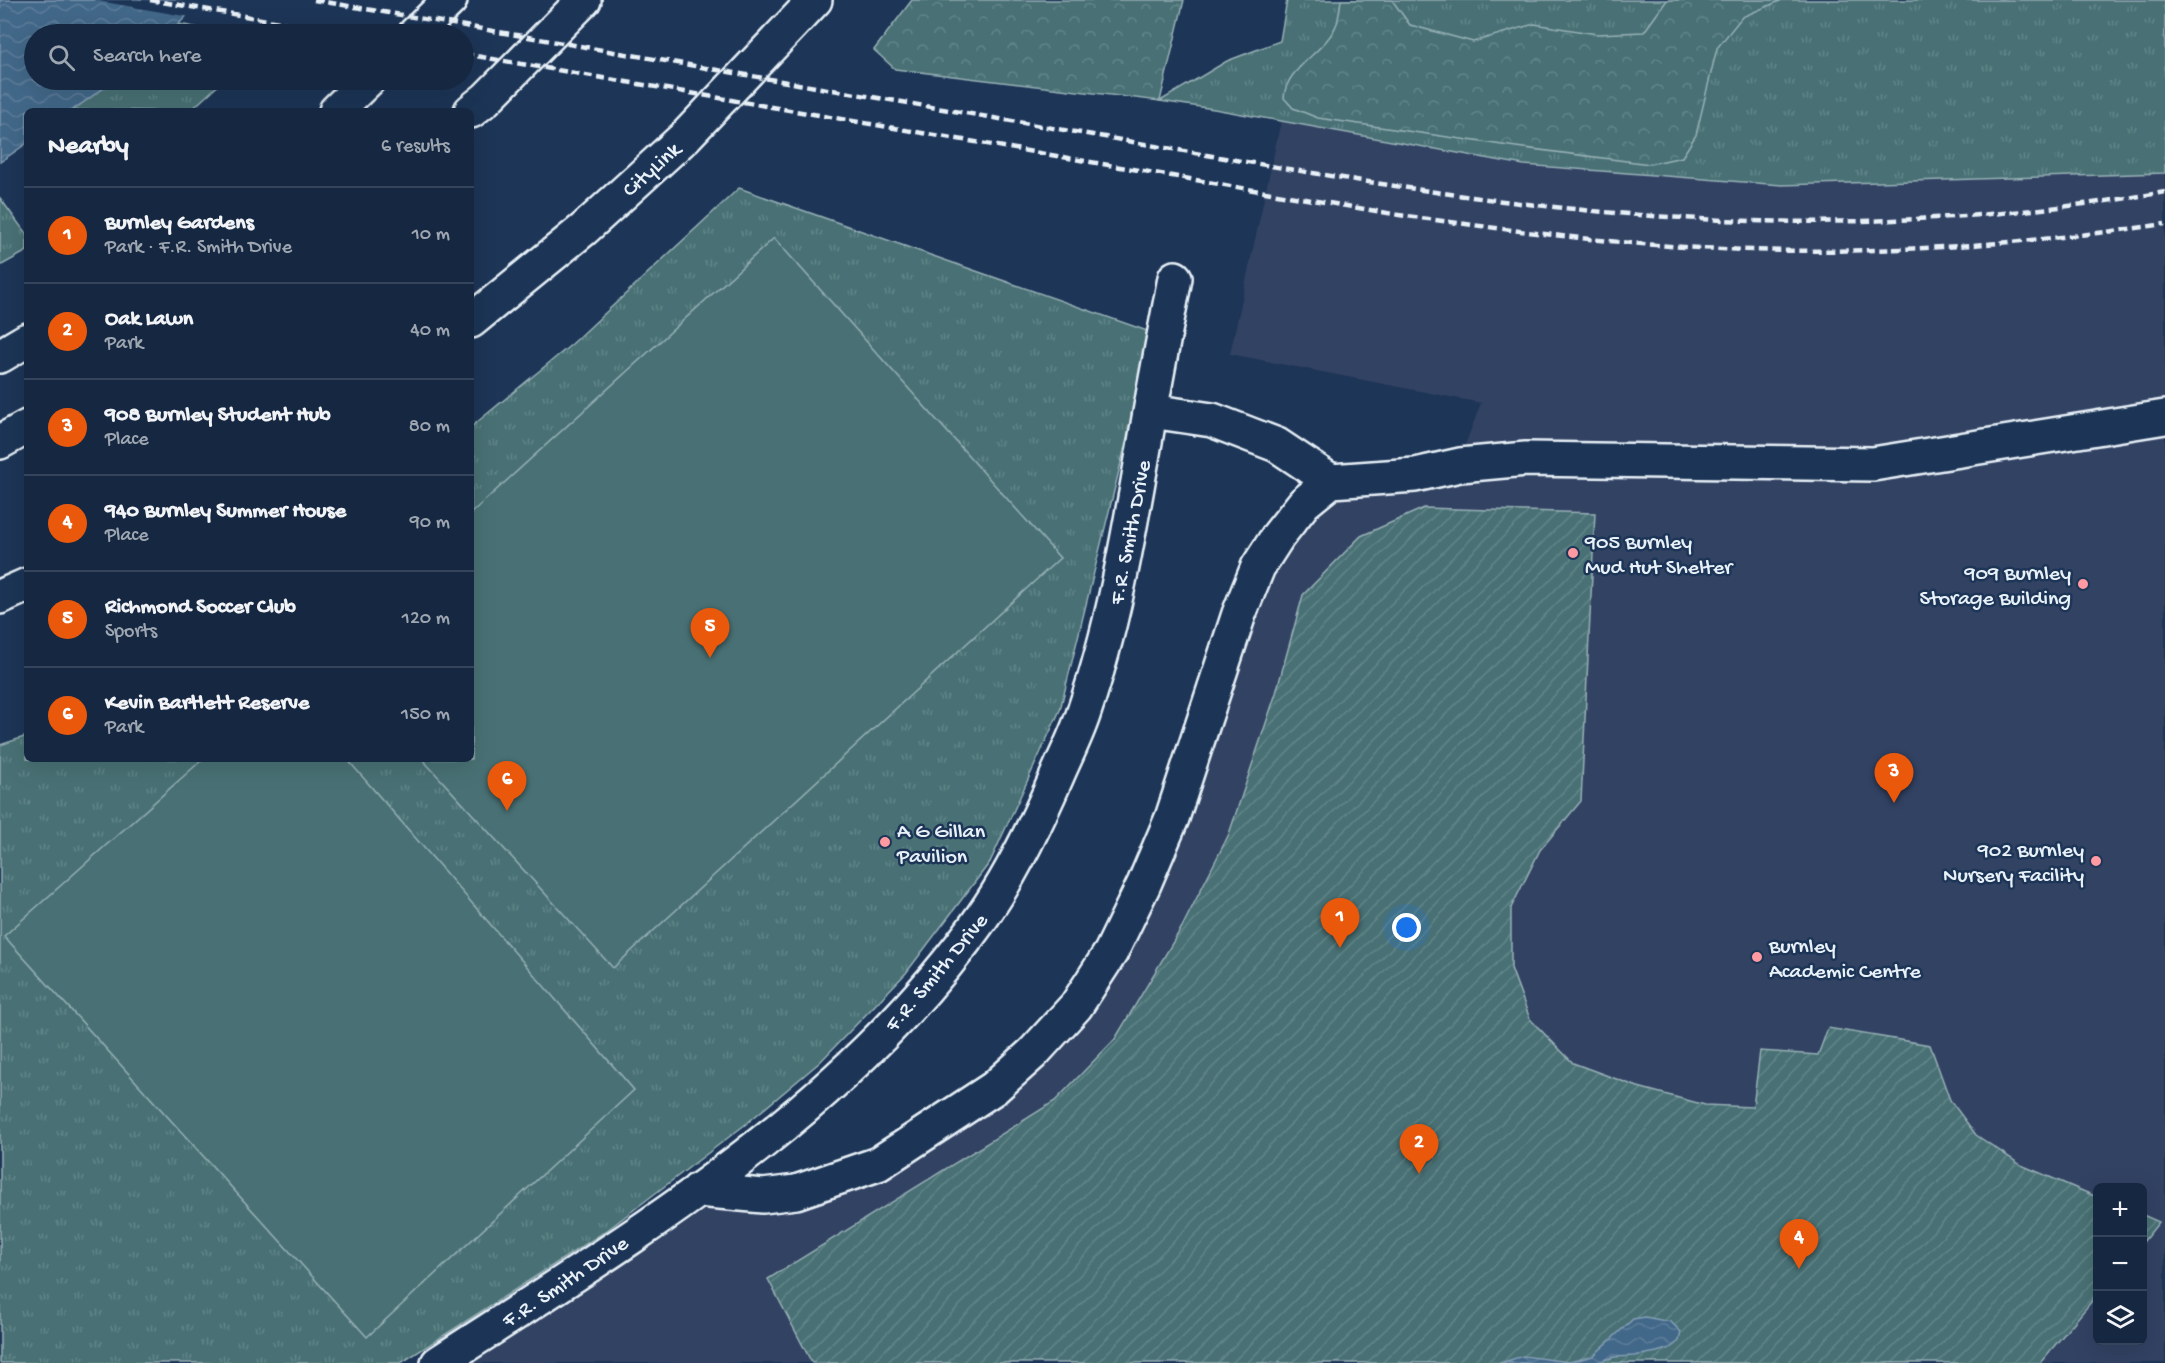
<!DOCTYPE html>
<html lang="en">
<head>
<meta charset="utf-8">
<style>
	:root { --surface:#162841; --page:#1f3048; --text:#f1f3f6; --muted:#9ea6b1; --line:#35445a; --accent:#ea580c }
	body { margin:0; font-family:"Gochi Hand",sans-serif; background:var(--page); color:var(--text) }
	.controls { position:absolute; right:18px; bottom:18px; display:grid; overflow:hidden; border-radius:9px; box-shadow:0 6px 24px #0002 }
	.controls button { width:54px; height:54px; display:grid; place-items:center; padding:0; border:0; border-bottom:2px solid var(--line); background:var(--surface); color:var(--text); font:30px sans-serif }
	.you { position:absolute; left:1407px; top:928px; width:21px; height:21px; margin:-15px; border:4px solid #fff; border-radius:50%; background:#1a73e8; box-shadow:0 0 0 9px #1a73e833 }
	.badge { display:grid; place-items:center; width:39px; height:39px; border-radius:50%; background:var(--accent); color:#fff; font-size:20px; font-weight:700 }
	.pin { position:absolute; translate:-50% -50px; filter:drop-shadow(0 2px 3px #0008) }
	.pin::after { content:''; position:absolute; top:32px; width:21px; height:18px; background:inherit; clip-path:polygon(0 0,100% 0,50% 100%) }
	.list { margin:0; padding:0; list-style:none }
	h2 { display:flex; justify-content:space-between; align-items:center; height:78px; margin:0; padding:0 24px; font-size:26px }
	h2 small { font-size:20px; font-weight:400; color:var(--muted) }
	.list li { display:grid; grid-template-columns:39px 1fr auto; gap:18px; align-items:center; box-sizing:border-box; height:96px; padding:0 24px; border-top:2px solid var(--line) }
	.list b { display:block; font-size:22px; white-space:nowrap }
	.list p { margin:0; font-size:20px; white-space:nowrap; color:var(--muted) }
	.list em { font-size:20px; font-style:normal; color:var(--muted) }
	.icon { flex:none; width:33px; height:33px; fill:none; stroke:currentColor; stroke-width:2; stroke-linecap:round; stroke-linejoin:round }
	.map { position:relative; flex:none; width:2165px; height:1363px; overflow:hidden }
	.search { position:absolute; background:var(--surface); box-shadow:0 6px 24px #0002; left:24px; top:24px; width:450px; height:66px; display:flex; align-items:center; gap:15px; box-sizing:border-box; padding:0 21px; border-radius:33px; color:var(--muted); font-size:22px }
	.panel { position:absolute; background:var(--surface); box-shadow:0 6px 24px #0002; left:24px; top:108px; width:450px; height:654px; border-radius:9px }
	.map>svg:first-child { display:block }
	.built { fill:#324264; fill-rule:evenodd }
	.grass { fill:url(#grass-tufts); stroke:#98b1b6; stroke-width:1.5 }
	.forest { fill:url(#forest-crowns); stroke:#98b1b6; stroke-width:1.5 }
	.garden { fill:url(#garden-furrows); stroke:#98b1b6; stroke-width:1.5 }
	.pitch { fill:#487175; stroke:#98b1b6; stroke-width:1.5 }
	.water { fill:url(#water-waves); stroke:#849eb5; stroke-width:1.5 }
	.pier { fill:#1d3557 }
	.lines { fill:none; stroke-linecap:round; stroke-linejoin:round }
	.minor-casing { stroke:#e8f1f8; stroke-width:38 }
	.highway-casing { stroke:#e8f1f8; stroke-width:38 }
	.minor { stroke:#1d3557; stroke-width:33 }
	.highway { stroke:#1d3557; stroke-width:33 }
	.rail { stroke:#e8f1f8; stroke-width:4.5; stroke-dasharray:9 4.5; stroke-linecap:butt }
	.poi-dot { fill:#ff9aa2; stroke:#1d3557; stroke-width:2 }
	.labels { text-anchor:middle; stroke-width:5; stroke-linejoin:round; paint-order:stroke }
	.street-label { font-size:22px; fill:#e8f1f8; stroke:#1d3557 }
	.poi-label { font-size:22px; fill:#e8f1f8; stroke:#1d3557; text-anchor:start }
</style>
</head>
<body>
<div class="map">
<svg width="2165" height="1363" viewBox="0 0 2165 1363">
	<defs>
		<pattern id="grass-tufts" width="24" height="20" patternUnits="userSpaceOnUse" patternTransform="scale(1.5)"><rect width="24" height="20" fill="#487175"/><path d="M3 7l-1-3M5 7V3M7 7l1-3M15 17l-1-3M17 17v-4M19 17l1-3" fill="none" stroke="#628689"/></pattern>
		<pattern id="forest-crowns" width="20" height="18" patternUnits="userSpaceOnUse" patternTransform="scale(1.5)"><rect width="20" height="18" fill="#487175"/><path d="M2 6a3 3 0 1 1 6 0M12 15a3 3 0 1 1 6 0" fill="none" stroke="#628689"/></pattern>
		<pattern id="garden-furrows" width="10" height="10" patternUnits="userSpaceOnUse" patternTransform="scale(1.5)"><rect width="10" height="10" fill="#487175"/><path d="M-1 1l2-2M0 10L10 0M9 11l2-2" fill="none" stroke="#628689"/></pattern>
		<pattern id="water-waves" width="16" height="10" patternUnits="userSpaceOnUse" patternTransform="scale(1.5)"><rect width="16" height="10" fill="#426789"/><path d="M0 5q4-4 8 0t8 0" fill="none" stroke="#5d7d9a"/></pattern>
	</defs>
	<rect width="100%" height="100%" fill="#1d3557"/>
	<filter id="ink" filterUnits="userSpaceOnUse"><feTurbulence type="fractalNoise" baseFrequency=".0167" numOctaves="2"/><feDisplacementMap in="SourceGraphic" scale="12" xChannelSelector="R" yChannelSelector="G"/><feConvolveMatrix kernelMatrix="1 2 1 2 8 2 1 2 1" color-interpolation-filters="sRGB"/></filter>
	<g filter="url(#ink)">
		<path class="built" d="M1281,121L1524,165L1782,185L2165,173V1363H438L698,1190L878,1164L1076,1006L1201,735L1304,503L1455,471L1481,403L1230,354ZM2098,1188H2142V1340H2098Z"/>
		<path class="grass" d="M1287,0H2165V173L1782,185L1524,165L1214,109L1160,101L1227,61L1280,41Z
			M179,24L230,34H169Z
			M115,80H224L190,111L73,110Z
			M739,188L1153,333L1060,710L990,862L906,973L820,1062L746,1124L606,1231L401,1363H0V745L27,736V759H471V427L572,344Z
			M0,198L27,235V251L0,266Z"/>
		<path class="forest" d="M912,0H1184L1160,101L895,69L874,50Z
			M1341,0H1392L1410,25L1473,42L1534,24L1597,34L1644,32L1667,0H1782L1742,17L1717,48L1696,135L1682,157L1650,164L1516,147L1318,118L1293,108L1284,98C1285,67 1327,52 1337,23C1339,16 1340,7 1341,0Z"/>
		<path class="garden" d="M1424,508L1595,513L1581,801L1540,850L1511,908V968L1530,1019L1573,1063L1638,1087L1705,1105L1753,1107L1760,1051L1818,1055L1828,1028L1930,1045L1950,1100L1976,1135L2021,1165L2097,1197V1295L2040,1363H812L768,1279L1055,1101L1115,1039L1182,927L1229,834L1276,693L1303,595L1361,536Z
			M2143,1215L2159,1222L2143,1242Z"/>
		<path class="pitch" d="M774,238L1060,558L613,968L422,759H471V513Z
			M203,759H347L634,1090L367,1337L4,936Z"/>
		<path class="water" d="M0,0H202L169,34H34V80H115L71,111H27V143L0,162Z
			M1645,1317L1671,1322L1681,1332L1679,1341L1670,1348L1657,1352L1635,1356L1614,1357L1595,1363H1500L1523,1356L1569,1362L1593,1356L1633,1319Z"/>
		<path class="pier" d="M93,0H205L190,17Z"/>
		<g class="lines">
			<defs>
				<path id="minor" d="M415,34L450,0
					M336,111L368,80
					M0,356L27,340
					M1151,411L1212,420L1277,445L1331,481L1415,475L1460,465L1526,459L1873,464L2165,417
					M698,1190L763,1196L796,1192L878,1164L994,1088L1033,1053L1076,1006L1111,952L1144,884L1172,818L1239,614L1258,567L1278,536L1304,503L1331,481
					M438,1363C634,1236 845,1112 982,917C1011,876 1037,822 1057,776C1066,755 1077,734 1084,712C1114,624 1129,533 1145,442C1154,387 1165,332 1175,278"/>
				<path id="highway" d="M471,111L486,99L584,0
					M471,321L584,229L685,137L815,0
					M0,442L27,427
					M0,597L27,585"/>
			</defs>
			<use href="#minor" class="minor-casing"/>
			<use href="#highway" class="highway-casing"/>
			<use href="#minor" class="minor"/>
			<use href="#highway" class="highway"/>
			<path class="rail" d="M150,0L350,34
				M314,0C564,43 814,87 1064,130C1255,163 1447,200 1640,215C1815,229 1992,221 2165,192
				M464,54L1399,215C1494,228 1588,241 1684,247C1845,257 2006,247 2165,224"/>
		</g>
	</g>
	<g class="poi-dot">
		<circle cx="1573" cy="553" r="6"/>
		<circle cx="2083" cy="584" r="6"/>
		<circle cx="885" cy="842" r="6"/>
		<circle cx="2096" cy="861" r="6"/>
		<circle cx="1757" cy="957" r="6"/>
	</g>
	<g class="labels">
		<g class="street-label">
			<text transform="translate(650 168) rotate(-42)" y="8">CityLink</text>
			<text transform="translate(1128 532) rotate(-79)" y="8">F.R. Smith Drive</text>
			<text transform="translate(935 971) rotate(-50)" y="8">F.R. Smith Drive</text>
			<text transform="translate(564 1280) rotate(-34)" y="8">F.R. Smith Drive</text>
		</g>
		<g class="poi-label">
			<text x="1585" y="548">905 Burnley<tspan x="1585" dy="25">Mud Hut Shelter</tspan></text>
			<text x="2071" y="579" text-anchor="end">909 Burnley<tspan x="2071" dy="25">Storage Building</tspan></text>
			<text x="897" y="837">A G Gillan<tspan x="897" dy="25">Pavilion</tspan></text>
			<text x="2084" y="856" text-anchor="end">902 Burnley<tspan x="2084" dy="25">Nursery Facility</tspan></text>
			<text x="1769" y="952">Burnley<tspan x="1769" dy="25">Academic Centre</tspan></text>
		</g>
	</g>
</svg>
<div class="controls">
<button>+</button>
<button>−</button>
<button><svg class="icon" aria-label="layers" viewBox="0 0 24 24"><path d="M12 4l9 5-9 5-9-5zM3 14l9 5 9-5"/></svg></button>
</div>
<div class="you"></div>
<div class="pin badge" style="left:1340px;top:948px">1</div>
<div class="pin badge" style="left:1419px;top:1174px">2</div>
<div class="pin badge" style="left:1894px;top:803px">3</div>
<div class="pin badge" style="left:1799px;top:1269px">4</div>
<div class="pin badge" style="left:710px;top:658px">5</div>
<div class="pin badge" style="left:507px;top:811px">6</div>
<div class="search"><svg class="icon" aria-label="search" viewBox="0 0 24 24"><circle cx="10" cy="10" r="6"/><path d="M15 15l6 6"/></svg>Search here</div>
<section class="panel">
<h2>Nearby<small>6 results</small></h2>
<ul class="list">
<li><span class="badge">1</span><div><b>Burnley Gardens</b><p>Park · F.R. Smith Drive</p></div><em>10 m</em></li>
<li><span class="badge">2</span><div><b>Oak Lawn</b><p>Park</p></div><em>40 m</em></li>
<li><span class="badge">3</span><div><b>908 Burnley Student Hub</b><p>Place</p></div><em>80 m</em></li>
<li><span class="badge">4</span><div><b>940 Burnley Summer House</b><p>Place</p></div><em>90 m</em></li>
<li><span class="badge">5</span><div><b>Richmond Soccer Club</b><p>Sports</p></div><em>120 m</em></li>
<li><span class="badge">6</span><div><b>Kevin Bartlett Reserve</b><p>Park</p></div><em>150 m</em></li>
</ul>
</section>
</div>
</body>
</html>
